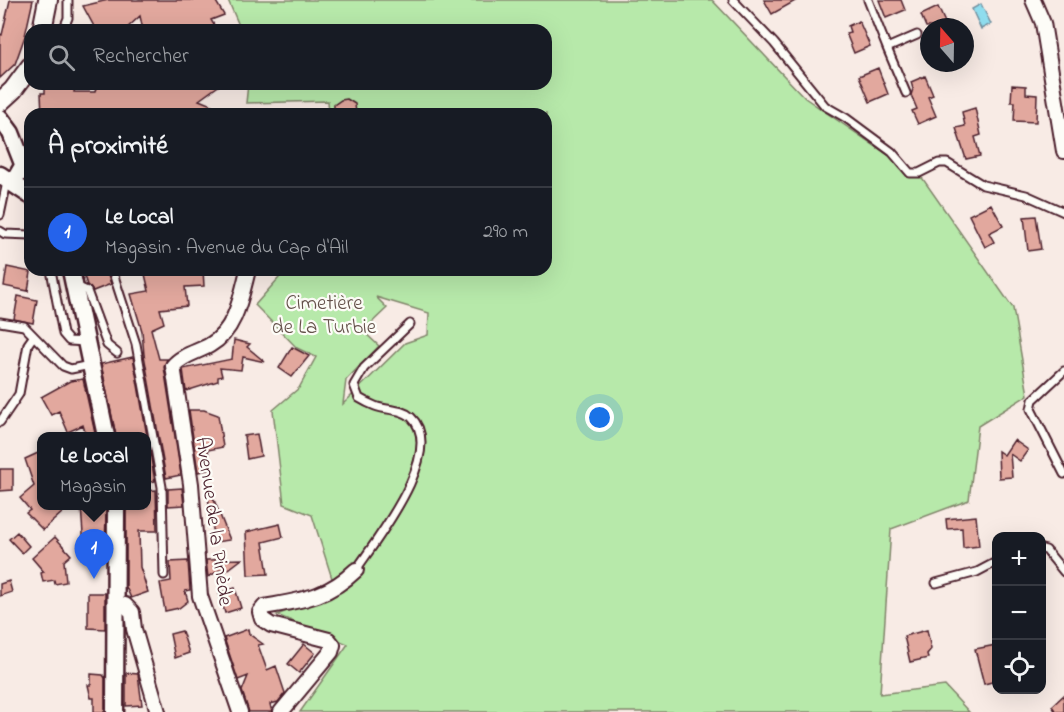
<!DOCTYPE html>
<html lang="fr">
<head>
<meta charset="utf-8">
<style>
	:root { --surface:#171b24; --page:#20242c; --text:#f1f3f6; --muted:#9ea1a6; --line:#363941; --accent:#2563eb }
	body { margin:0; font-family:"Indie Flower",sans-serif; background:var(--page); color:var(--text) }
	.controls { position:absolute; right:18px; bottom:18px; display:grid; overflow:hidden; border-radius:12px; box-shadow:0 6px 24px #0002 }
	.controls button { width:54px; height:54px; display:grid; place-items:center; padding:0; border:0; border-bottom:2px solid var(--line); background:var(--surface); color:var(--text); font:30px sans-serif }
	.compass { position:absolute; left:920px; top:18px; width:54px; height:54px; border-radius:50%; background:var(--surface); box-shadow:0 6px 24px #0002; rotate:340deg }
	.you { position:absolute; left:600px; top:418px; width:21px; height:21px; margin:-15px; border:4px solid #fff; border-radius:50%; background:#1a73e8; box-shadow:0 0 0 9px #1a73e833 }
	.badge { display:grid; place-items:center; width:39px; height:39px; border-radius:50%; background:var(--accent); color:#fff; font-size:20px; font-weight:700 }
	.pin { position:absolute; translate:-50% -50px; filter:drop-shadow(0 2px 3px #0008) }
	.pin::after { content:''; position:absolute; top:32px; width:21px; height:18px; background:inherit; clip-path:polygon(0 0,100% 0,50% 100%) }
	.popup { position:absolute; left:37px; top:432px; width:114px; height:78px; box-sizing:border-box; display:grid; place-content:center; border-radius:12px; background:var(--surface); filter:drop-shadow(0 2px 4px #0005); font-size:20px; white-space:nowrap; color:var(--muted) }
	.popup b { font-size:22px; color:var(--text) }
	.popup::after { content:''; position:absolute; left:50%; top:100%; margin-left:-12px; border:12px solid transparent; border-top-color:var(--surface) }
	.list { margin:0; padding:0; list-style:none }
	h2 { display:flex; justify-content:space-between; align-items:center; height:78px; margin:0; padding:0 24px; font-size:26px }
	h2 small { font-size:20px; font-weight:400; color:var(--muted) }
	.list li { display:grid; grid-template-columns:39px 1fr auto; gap:18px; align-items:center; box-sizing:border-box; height:90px; padding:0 24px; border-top:2px solid var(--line) }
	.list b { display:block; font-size:22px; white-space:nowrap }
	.list p { margin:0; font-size:20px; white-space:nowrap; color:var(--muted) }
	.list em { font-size:20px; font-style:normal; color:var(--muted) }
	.icon { flex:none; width:33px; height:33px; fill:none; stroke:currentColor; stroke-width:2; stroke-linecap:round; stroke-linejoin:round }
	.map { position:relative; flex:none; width:1064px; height:712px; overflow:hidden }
	.search { position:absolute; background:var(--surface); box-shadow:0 6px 24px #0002; left:24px; top:24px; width:528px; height:66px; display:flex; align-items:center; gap:15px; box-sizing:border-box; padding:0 21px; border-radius:18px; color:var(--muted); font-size:22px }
	.panel { position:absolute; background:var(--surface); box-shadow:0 6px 24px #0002; left:24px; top:108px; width:528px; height:168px; border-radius:18px }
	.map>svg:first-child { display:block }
	.green { fill:#b7e9aa; stroke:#80846a; stroke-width:1.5; fill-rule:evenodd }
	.water { fill:#8fddee; stroke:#7391a0; stroke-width:1.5 }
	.building { fill:#e2a89e; stroke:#4a1f2b; stroke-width:1.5 }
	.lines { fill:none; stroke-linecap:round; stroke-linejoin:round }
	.service-casing { stroke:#4a1f2b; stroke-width:11 }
	.minor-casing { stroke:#4a1f2b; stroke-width:18 }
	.tertiary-casing { stroke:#4a1f2b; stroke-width:21 }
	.secondary-casing { stroke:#4a1f2b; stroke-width:22 }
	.service { stroke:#fdfcf7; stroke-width:7 }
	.minor { stroke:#fdfcf7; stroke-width:14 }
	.tertiary { stroke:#fdfcf7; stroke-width:16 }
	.secondary { stroke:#fdfcf7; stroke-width:18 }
	.labels { text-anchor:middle; stroke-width:4.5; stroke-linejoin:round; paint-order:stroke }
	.park-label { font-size:21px; fill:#65524b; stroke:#fdfcf7 }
	.street-label { font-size:21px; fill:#4a1f2b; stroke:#fdfcf7 }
</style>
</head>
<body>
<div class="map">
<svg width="1064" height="712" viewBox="0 0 1064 712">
	<rect width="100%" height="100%" fill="#f8ebe5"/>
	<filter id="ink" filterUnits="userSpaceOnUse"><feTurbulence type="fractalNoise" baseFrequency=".0167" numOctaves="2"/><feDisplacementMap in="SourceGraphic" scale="12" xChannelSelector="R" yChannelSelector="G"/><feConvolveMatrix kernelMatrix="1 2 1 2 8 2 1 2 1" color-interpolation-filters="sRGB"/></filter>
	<g filter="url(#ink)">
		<path class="green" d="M228,0H712L805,98L923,179L1013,308L1028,395L978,426L969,500L891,529L880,694L945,686L969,712H300L348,644L277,615L336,591L312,515L284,504L273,410L299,388L316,357L297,348L255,305L286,270H546V114H329L328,101L246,103L248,84H546V30H241ZM376,297L429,313L428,335L405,343L343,404L346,380L379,346L363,331L387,308Z"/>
		<path class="water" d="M981,4L991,24L981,29L972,9Z"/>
		<path class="building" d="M10,0H33L25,36L15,64L0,78V34L2,35Z
			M108,0H215L224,15L211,20L217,30H143L140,16L125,30H96L83,6Z
			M764,0H797L772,14Z
			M879,0H901L905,10L886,18Z
			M938,7L947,27H926L921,15Z
			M859,21L870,46L854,53L846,33L850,32L848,26Z
			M878,68L888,94L870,102L859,76Z
			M925,76L933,95L928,97L936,116L918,124L912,111L917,109L911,95L913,89L911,82Z
			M45,84H75L74,92H95L97,84H221L199,100L214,106L209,114H42L41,93H45Z
			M1012,85L1026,86V94L1037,95L1036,122L1014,121L1015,102H1011Z
			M347,99L355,104L356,114H334V105L341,100Z
			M975,108L981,135L975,137L980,156L966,159L956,128L965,126L962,112Z
			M991,204L1003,226L989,233L994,242L985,247L969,215Z
			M1036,216L1041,249L1028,251L1024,217Z
			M7,267L31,272L28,291L4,286Z
			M82,270H106L111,284L93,291L87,285Z
			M144,270H203L204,286L185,287L187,306L160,309L164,323L151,329L159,359H167L164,367L181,475L166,478L144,355L142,331L131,294L149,291Z
			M18,296L37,300L33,323L14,319Z
			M234,340L250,344L247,347L265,362L243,357L241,370L220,368L222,376L218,377V381L186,391L183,369L232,359Z
			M292,347L309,356L292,377L279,368Z
			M133,357L155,481L147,483V436H116L101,364Z
			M83,379L95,433L86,435L83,425L68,432L59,411L51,415L41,397L70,381Z
			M189,410H204L218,415L223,447L208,450L211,469L198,472Z
			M257,434L261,456L247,459L244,436Z
			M1014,440L1028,450L1020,461L1010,454L1012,477L999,478L998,451L1004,455Z
			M38,453L42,460V506H58L64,511L43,530L26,513L30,510L20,498L34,486L25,459Z
			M0,469H13V490L0,491Z
			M182,488L184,505L168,506V489Z
			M156,490L157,531H139L140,567L148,592L131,598L126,587V506H147V491Z
			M207,490H210L230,540L215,542Z
			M81,506H106L105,558H100V546L84,548Z
			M976,516L979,546L963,548L962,528L947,529L946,519Z
			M280,524L283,537L263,542L268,574L248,575L246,532Z
			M17,532L29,546L22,553L9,539Z
			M55,537L71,555L64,561L66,582L55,584L54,580L43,582L41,573L44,572L32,558Z
			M242,559L226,571L222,569L208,577L206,560Z
			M188,561L190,590L185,591L188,601L179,608L165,611L160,583L171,581L170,562Z
			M9,581L12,592L0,596V584Z
			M235,588L241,608L225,613L219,593Z
			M88,593H105V629L88,628Z
			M248,629L249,634L263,644L258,645L267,670L276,666L285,693L278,702L270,704L272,712H249L242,691L248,676L238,680L224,638Z
			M927,630L931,649L927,654L928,658L910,662L904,636Z
			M182,631L189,653L175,658L170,634Z
			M304,644L315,653L299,673L288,664Z
			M996,645V681L984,684L975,649Z
			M126,673L138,674L142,705L126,706Z
			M91,674L103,675L105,678V712H94V698H91L88,685H91Z
			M1064,695V712H1056L1052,706Z"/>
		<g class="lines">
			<defs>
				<path id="service" d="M733,0L774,43L825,106L846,118L892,152L910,173H919L939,163H947L983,185L1026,195L1064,212
					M868,0L887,48L917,35
					M63,30L68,18V0
					M887,48L906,93
					M0,215L7,182
					M0,231L5,234L30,235
					M51,270L63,334L69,341L87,342
					M112,270L136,344L162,487L164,575
					M76,286L87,291L107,345L117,353
					M0,322L24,326L63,366L71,369L90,365
					M1064,371L1033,400L1031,409L1064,474
					M0,422L19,394L28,344L33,337
					M1042,549L1046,550L1064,572
					M356,570C376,540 447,451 411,417C401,408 387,411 375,406C370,404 364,401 359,398L354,385L364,368L410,324
					M936,583L977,572L996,562"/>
				<path id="minor" d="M1033,0L1043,23L1064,151
					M116,604L125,605L132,612L134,629L158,712
					M240,712L200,596L191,484L173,366C182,355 198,352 210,345C236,330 241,297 248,270
					M281,712L331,652L333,645L329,640L271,625L262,619L260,612L264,607C302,600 327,598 356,570"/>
				<path id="tertiary" d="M0,118L11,133L22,161L23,166L13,183
					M0,175L30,195
					M71,270L106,436
					M115,712L116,506"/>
				<path id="secondary" d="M42,30L48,0
					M0,102L13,90L30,67"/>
			</defs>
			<use href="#service" class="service-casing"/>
			<use href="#minor" class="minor-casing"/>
			<use href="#tertiary" class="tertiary-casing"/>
			<use href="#secondary" class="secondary-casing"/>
			<use href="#service" class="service"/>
			<use href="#minor" class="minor"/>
			<use href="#tertiary" class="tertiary"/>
			<use href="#secondary" class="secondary"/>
		</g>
	</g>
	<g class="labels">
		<g class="park-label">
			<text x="324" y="309">Cimetière<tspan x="324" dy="24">de La Turbie</tspan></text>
		</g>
		<g class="street-label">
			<text transform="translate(215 521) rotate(82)" y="7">Avenue de la Pinède</text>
		</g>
	</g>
</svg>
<div class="controls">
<button>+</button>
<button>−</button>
<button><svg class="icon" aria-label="locate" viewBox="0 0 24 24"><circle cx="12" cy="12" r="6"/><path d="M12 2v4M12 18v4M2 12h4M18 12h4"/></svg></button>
</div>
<svg class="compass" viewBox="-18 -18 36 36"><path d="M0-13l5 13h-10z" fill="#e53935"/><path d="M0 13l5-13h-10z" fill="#9ea1a6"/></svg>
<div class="you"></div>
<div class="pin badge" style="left:94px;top:579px">1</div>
<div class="popup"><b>Le Local</b>Magasin</div>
<div class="search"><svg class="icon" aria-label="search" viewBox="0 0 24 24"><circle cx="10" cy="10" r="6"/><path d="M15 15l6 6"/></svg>Rechercher</div>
<section class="panel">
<h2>À proximité<small></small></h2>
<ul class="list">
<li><span class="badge">1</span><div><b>Le Local</b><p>Magasin · Avenue du Cap d'Ail</p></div><em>290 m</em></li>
</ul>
</section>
</div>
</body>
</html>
